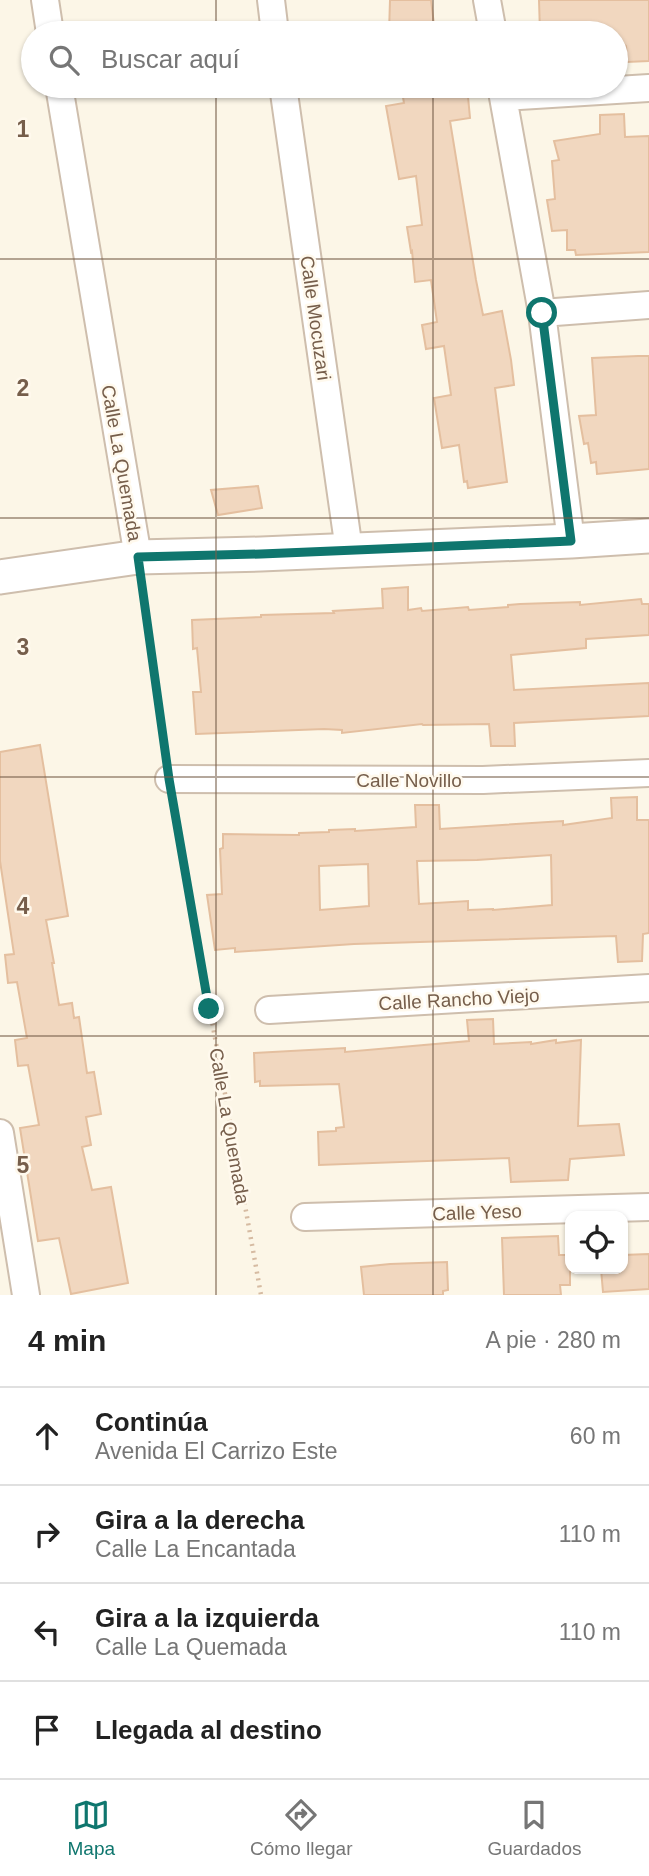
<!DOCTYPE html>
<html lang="es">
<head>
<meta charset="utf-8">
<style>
	:root { --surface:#fff; --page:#f6f6f6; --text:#222; --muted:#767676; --line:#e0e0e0; --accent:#0f766e }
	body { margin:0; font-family:Arial,sans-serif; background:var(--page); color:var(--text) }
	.controls { position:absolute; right:21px; bottom:21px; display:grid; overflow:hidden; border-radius:14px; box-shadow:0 2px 5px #0004 }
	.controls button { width:63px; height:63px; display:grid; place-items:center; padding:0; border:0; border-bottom:2px solid var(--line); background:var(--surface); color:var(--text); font:35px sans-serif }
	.stop { position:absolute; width:21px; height:21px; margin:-16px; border:5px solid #0f766e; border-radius:50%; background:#fff }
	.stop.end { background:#0f766e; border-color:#fff; box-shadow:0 2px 7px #0008 }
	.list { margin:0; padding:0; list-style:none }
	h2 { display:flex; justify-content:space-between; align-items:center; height:91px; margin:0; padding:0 28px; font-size:30px }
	h2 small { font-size:23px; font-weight:400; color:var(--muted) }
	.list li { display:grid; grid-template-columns:46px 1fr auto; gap:21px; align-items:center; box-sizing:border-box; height:98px; padding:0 28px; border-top:2px solid var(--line) }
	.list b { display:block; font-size:26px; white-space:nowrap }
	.list p { margin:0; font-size:23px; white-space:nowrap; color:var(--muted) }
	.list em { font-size:23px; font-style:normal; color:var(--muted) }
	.icon { flex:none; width:38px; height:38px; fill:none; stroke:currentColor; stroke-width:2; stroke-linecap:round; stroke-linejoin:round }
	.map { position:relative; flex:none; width:649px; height:1295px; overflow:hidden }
	.search { position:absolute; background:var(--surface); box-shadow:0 2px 5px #0004; left:21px; right:21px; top:21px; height:77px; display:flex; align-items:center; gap:18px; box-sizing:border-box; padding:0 24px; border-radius:38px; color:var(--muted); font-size:26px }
	.sheet { height:483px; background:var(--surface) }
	nav { display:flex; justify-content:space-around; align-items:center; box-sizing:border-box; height:98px; border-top:2px solid var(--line); background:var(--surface); font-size:19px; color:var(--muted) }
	nav a { display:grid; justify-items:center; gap:4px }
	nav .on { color:var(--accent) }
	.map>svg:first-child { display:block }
	.building { fill:#f1d7bf; stroke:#e4bf9f; stroke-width:2; fill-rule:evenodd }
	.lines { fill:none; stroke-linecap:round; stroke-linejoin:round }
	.minor-casing { stroke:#cebead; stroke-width:30 }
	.tertiary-casing { stroke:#cebead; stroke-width:37 }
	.path { stroke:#d6bba2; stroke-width:4.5; stroke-dasharray:2 5; stroke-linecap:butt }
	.minor { stroke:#fff; stroke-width:26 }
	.tertiary { stroke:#fff; stroke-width:33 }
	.route { stroke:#0f766e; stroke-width:9 }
	.grid { fill:none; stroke:#765e4b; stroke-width:2; stroke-opacity:0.55 }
	.labels { text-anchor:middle; stroke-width:5; stroke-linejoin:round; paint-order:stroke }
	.street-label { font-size:19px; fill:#765e4b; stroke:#fff9ed }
	.grid-label { font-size:23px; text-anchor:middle; font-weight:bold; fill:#765e4b; stroke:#fff9ed; stroke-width:5; stroke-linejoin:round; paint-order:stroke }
</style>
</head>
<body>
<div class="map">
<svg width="649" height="1295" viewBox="0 0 649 1295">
	<rect width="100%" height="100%" fill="#fcf6e7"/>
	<path class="building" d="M390,0H431L435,33H389Z
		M539,0H649V61L627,62L626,46L616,37V33H540Z
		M401,86H467L470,118L450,121L476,280L483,315L502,311L511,360L514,385L495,388L507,482L468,488L467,481L464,482L459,445L442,448L434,398L451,395L444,346L426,349L422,325L437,322L431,280L415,282L412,251L411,252L407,227L422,225L416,176L399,179L386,106L404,103Z
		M624,114L625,137L649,136V252L576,255L575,250H567V230L552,231L547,200L555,199L552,161L559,160L554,141L600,134V115Z
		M638,356H649V469L597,474L596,462L591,463L588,443L584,444L579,416L596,415L592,358Z
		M258,486L262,508L218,515L211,490Z
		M408,587V610L421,608L422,611L468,607L469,610L508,607V605L520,604L580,602V605L641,599L642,604H649V635L586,639V648L511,655L514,690L649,683V716L514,723L515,746H491L489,724L423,725L422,724L342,733V730L324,729L196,734L193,692H201L197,648L193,649L192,620L261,617V615L334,613L333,611L383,608L382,589Z
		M40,745L68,916L46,920L54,963H52L59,1005L72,1003L74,1018L79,1017L87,1073L94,1072L101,1114L86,1117L91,1145L82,1147L92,1190L111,1187L128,1283L71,1294L59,1238L38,1241L20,1128L39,1125L28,1065L18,1066L15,1040L27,1038L17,982L8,983L5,955L14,954L0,861V752Z
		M637,797V820H649V933L643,934L642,961L618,962L616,936L354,944L235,952V948L215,950L207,895L222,894L220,849L223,848V834L299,835V833L329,832V830L355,829V831L416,827L415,805H439L440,829L563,821V825L612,818L611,798ZM551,855L552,905L493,910V909L468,910V901L419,904L417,861L477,860ZM368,864L369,906L320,910L319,866Z
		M493,1019L494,1044L531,1042V1044L556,1040V1043L581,1040L578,1126L619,1124L624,1155L570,1159L568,1180L511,1182L509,1158L319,1165L318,1132L336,1131V1128L344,1127L339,1084L260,1086V1081L255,1082L254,1053L345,1048V1052L469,1041L467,1020Z
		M558,1236L559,1255H570V1285H560L561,1295H504L502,1238Z
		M649,1254V1289L603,1292L601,1269H623V1255Z
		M447,1262L448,1290L443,1291V1295H364L361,1267L390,1264Z"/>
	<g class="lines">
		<defs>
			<path id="minor" d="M45,0L50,33
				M271,0L275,33
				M487,0L493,33
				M59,86L138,557
				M283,86L349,550
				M501,86L542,313L571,541
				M503,97L649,88
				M542,313L649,305
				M169,779L483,780L649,773
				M269,1010L649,988
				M0,1133L26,1295
				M305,1217L649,1207"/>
			<path id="tertiary" d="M0,577L138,557L261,554L571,541L649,536"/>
		</defs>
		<use href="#minor" class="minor-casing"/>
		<use href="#tertiary" class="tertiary-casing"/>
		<path class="path" d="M142,585L165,753
			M173,803L261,1295"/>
		<use href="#minor" class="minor"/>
		<use href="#tertiary" class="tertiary"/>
	</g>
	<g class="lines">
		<path class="route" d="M209,1009L169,779L138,557L261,554L571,541L542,313"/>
	</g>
	<path class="grid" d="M216,0V33M433,0V33M216,86V1295M433,86V1295M0,259H649M0,518H649M0,777H649M0,1036H649"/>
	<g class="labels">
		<g class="street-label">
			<text transform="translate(316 318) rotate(82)" y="7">Calle Mocuzari</text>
			<text transform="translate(122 463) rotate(80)" y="7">Calle La Quemada</text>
			<text x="409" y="787">Calle Novillo</text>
			<text transform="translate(459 999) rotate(-3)" y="7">Calle Rancho Viejo</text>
			<text transform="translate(230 1126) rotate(80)" y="7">Calle La Quemada</text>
			<text transform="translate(477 1212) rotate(-2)" y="7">Calle Yeso</text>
		</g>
	</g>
	<g class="grid-label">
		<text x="23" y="137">1</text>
		<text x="23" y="396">2</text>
		<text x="23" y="655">3</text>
		<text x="23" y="914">4</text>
		<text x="23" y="1173">5</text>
	</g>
</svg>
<div class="controls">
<button><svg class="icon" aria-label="locate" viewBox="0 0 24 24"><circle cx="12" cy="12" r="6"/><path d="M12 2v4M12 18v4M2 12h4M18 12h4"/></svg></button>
</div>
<div class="stop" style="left:542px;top:313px"></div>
<div class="stop end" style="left:209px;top:1009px"></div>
<div class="search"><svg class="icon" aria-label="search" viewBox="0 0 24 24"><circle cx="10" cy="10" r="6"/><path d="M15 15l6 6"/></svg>Buscar aquí</div>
</div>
<section class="sheet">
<h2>4 min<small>A pie · 280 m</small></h2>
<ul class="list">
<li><svg class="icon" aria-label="ahead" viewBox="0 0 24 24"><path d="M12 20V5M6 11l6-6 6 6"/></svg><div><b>Continúa</b><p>Avenida El Carrizo Este</p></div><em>60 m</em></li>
<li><svg class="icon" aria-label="right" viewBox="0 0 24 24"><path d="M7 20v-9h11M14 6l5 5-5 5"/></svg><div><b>Gira a la derecha</b><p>Calle La Encantada</p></div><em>110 m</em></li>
<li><svg class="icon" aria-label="left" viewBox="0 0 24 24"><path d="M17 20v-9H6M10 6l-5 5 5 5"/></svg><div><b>Gira a la izquierda</b><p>Calle La Quemada</p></div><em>110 m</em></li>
<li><svg class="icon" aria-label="arrive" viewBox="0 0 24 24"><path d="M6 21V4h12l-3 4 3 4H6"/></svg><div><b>Llegada al destino</b></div></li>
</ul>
</section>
<nav>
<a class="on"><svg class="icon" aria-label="map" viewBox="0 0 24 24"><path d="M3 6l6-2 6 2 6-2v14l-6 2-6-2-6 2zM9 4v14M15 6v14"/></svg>Mapa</a>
<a><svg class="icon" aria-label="directions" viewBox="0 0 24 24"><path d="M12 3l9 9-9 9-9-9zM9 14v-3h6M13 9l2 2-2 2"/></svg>Cómo llegar</a>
<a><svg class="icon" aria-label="saved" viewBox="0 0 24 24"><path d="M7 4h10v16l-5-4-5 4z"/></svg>Guardados</a>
</nav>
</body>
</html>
